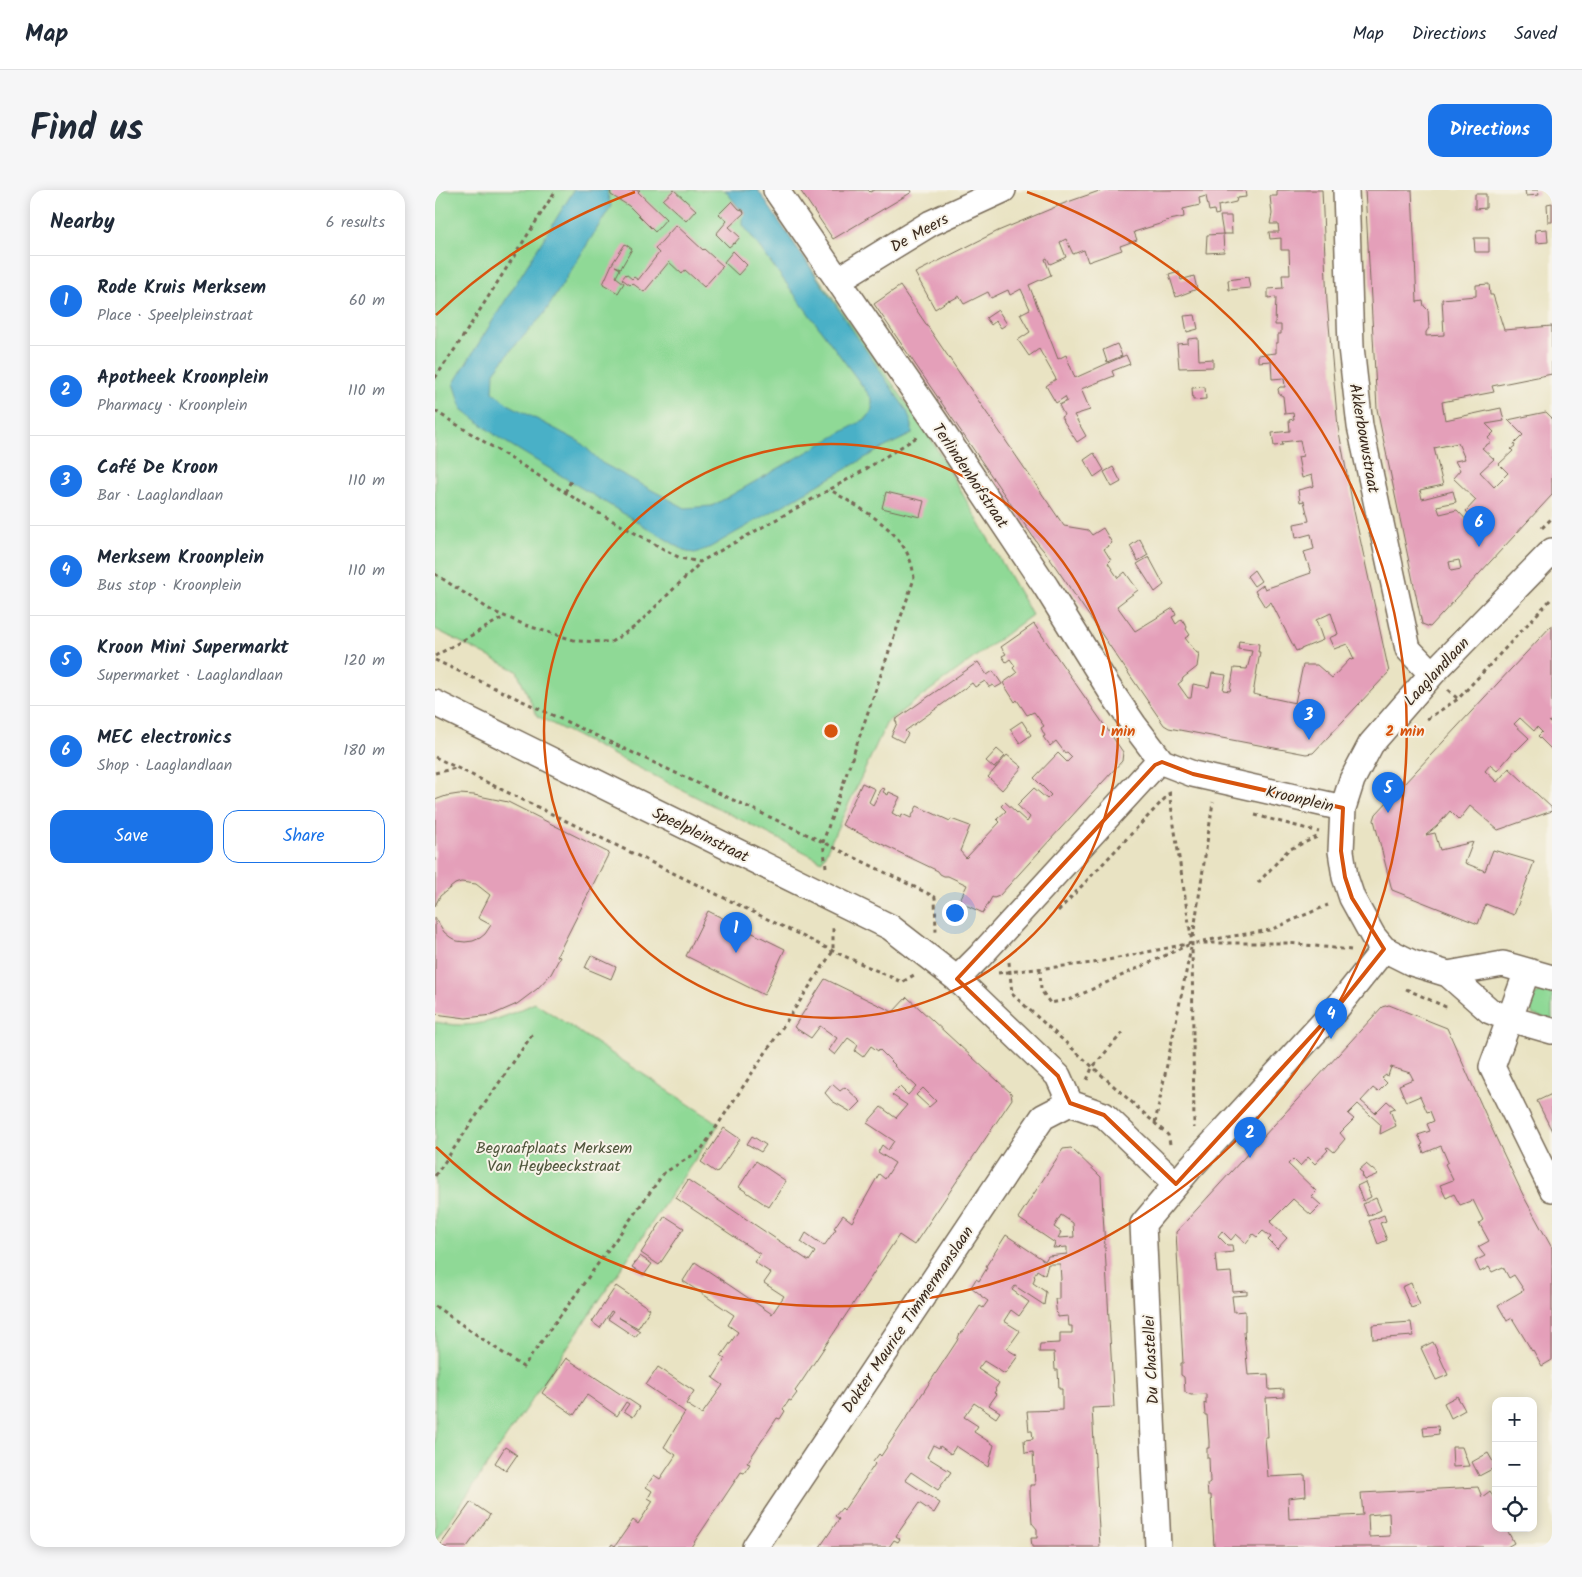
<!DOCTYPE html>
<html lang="en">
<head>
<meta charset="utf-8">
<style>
	:root { --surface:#fff; --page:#f6f6f7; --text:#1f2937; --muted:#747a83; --line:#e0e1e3; --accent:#1a73e8 }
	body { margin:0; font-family:Kalam,sans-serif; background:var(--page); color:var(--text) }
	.controls { position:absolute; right:15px; bottom:15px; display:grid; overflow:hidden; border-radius:10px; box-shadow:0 2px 12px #0003 }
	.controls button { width:45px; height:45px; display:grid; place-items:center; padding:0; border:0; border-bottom:1px solid var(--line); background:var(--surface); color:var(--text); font:25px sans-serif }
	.you { position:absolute; left:519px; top:722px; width:18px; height:18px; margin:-12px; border:4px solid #fff; border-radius:50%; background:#1a73e8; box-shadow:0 0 0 8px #1a73e833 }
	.badge { display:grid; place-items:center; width:32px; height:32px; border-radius:50%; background:var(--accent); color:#fff; font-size:16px; font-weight:700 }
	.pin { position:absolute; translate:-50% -41px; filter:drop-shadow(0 1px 2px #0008) }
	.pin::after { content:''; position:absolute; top:26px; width:18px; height:15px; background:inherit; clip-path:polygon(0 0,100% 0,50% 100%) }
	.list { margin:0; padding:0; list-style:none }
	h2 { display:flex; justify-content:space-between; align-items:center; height:65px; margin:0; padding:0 20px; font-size:21px }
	h2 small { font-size:16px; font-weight:400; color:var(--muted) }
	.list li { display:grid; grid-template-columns:32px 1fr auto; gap:15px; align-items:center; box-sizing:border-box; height:90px; padding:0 20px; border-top:1px solid var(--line) }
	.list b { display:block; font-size:19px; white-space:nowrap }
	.list p { margin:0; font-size:16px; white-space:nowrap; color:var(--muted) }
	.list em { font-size:16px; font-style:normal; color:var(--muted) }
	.actions { display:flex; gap:10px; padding:15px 20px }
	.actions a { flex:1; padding:11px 0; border:1px solid var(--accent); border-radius:15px; text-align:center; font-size:18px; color:var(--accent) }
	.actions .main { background:var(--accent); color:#fff }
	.icon { flex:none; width:28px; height:28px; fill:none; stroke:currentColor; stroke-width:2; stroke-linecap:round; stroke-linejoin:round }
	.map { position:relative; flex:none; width:1117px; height:1357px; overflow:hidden; border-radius:15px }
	header { display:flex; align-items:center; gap:30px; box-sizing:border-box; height:70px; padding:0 25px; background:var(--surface); border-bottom:1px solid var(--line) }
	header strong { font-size:24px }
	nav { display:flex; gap:28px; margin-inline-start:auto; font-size:18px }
	.intro { display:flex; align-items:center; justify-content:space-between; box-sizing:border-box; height:120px; padding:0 30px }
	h1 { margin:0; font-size:35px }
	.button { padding:12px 22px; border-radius:15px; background:var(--accent); color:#fff; font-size:18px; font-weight:700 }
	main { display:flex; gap:30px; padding:0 30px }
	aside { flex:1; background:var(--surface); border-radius:15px; box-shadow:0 2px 12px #0003 }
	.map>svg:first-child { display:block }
	.green { fill:#8fd996; stroke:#65825a }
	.water { fill:#48b0c7; stroke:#426d72 }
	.building { fill:#e49fb9; fill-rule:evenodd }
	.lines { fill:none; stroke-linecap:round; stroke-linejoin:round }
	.street-casing { stroke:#786b58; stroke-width:28 }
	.path { stroke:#786b58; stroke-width:3; stroke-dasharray:4 4; stroke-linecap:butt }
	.street { stroke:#fff; stroke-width:25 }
	.marked { fill:none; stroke:#d7540e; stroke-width:4; stroke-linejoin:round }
	.ring { fill:none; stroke:#d7540e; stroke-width:2.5 }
	.labels { text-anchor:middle; stroke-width:4; stroke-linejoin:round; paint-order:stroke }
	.street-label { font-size:16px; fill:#3b2a1e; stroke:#f7f3e8 }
	.park-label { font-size:16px; fill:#50563c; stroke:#f7f3e8 }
	.centre { fill:#d7540e; stroke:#f7f3e8; stroke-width:2.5 }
	.ring-label { font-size:15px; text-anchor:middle; font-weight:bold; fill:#d7540e; stroke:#f7f3e8; stroke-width:4; stroke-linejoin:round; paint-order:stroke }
</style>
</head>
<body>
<header>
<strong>Map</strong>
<nav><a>Map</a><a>Directions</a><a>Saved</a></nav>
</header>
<div class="intro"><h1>Find us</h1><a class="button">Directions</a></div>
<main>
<aside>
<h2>Nearby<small>6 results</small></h2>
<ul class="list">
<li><span class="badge">1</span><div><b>Rode Kruis Merksem</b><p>Place · Speelpleinstraat</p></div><em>60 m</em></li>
<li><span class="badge">2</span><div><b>Apotheek Kroonplein</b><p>Pharmacy · Kroonplein</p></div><em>110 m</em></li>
<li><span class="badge">3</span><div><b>Café De Kroon</b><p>Bar · Laaglandlaan</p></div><em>110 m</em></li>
<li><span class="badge">4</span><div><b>Merksem Kroonplein</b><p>Bus stop · Kroonplein</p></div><em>110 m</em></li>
<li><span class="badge">5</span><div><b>Kroon Mini Supermarkt</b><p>Supermarket · Laaglandlaan</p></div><em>120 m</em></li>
<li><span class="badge">6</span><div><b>MEC electronics</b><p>Shop · Laaglandlaan</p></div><em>180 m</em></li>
</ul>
<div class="actions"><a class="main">Save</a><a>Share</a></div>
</aside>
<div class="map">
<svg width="1117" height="1357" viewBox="0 0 1117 1357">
	<rect width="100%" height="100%" fill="#f7f3e8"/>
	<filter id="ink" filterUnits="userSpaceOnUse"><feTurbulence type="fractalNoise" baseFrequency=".02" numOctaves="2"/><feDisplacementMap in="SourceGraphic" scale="10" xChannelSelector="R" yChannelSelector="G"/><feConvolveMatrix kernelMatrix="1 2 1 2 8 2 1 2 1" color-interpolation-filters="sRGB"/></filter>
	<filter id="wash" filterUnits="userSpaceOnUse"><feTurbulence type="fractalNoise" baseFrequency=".0096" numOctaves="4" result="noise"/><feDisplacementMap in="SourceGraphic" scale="20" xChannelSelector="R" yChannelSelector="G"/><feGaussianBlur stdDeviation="1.12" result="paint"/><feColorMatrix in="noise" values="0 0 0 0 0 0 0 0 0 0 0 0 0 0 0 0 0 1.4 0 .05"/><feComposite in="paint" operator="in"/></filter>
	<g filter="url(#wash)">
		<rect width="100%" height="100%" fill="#e9e3c3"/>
		<path class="green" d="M0,0H322L495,247L597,425L452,532L387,671L102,526L82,481L0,439Z
			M1106,802L1117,804V830L1098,825C1093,814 1094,807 1106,802Z
			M100,813L284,934L0,1352V832C8,833 16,835 24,835C51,836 76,824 100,813Z"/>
		<path class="water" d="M139,0H174L172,2L176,16L109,124L77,159L59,182L58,202L73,214L145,252L167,273L250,318L277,316L432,228L437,220V209L308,35V27L311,22L306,18H304L290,0H323L472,221L477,235V244L442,261L274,358L260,363L252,362L64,248L27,219L19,193Z"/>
		<g id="blocks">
			<path class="building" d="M175,0H205L203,2L231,29L220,42L194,16L176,5Z
				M239,0L261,20L251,31L228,10Z
				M365,0H433L435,2L439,0H476L477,2L398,49Z
				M667,0H810L811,7L802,8L801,12L783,16L784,24L780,25L779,20L774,21L771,6L764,8L765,15L748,19L749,27L730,31L731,32L699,42L702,50L685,56L687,60L653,72L649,60L638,64L631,49L625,52L631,67L615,74L612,68L610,69L616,85L594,95L623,169L631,165L640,188L691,165L695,174L677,181L679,186L646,199L655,220L639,225L651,246L642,252L626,227L629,225L624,215L632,211L630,207L621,213L611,196L621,189L604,159L594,166L583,150L595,142L585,124L595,119L586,99L575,105L573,100L556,108L553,102L529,114L524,106L515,111L514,110L500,119L480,83L563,41L630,13Z
				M842,0H887L892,112L903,237L919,321L954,482L878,563L871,564L734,538L729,535L613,366L603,354L439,114L465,96L629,336L653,340L657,345L668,338L677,353L669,359L676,370L673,373L683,388L690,382L703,400L682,416L700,441L738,418L741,425L737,427L741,434L747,429L752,437L751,439L755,445L750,448L762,463H764L762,477L748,488L747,491L743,494L753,508H756L758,494L774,497L777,483L791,485L788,500L795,501L799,478L812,479L817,461L803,459L804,451L824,454L823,462H825L818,504L860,513L868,475H882L897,488L915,469L916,470L919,469L912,454L899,459L894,448L903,444L896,423L881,430L888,450L861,461L836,412L830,417L820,401L828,395L830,399L876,383L869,362L879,359L876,344L861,348L859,334L874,331L869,311L865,312L863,300L879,296L877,285L867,288L863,267L868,266L865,250L847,252L848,255L839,256L837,243L855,241L854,230L859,229L858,223L850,224L848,206L844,204L843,199L845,197H850L849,188L837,189L836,171L823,172V165L841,163V153H843V144H846V135H840L841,107L833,108V99L848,98L847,85H855L854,60H846V48L835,49L834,42H844L843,34H835L837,24L835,6H842Z
				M930,0H977L982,112L988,111L989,116L993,120L994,138L991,142V146L1009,145L1007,109L1041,106V95L1054,94L1055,105H1058L1069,140L1117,136V184L1057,196L1059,202L1007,212L1010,230L1066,218L1069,231L1051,234L1059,242L1053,248L1056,252L1047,258L1059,269L1045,282L1059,297L1073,283L1064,274L1078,261L1076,259L1080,256L1079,254L1088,245L1073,230L1111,222L1117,228V305L995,437L987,434L942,219ZM1023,253L1030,269L1020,271L1025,280L1018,288L1041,310L1031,321L1043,334L1039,338L1022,320L1005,324L1002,316L1021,312L1018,301L987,309L985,300L1008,295L999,258ZM1024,370L1026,379L1016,381L1014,372Z
				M1090,0H1103L1104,5L1091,6Z
				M1040,4H1051V18L1040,19Z
				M297,11L304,19L308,20L309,23L294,37L305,47L299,54V53L294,57L281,44L292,31L284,24Z
				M1117,13V32H1113L1112,14Z
				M785,26H796L797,44H788L789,62L771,63L772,45L788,44Z
				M241,35L268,60L269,59L288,76L269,97L250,80L247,84L234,72L209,102L197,93L195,95L187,89L191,84L197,89L199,87L203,90L224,63L220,59Z
				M1112,39L1113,52L1101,53L1100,40Z
				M1039,48H1054V62H1040Z
				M190,54L197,59L186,78L180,76L185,79L181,87L189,93L183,103L168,94L177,74Z
				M298,61L312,75L303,85L289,72Z
				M744,81L746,90L759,86L762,99L741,107L734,84Z
				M813,87L815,98L794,100L793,90Z
				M563,120L572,134L566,138L561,131L556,135L551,128Z
				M760,125L763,139L752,142L749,126Z
				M763,148L764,170L778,169V177L744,178L742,154L753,153V149Z
				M682,154L687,166L672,172L668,160Z
				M770,197L771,209L758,210L757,198Z
				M659,263L669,280L659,287L649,270Z
				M678,277L686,292L677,297L669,282Z
				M451,302L489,311L485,327L447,318Z
				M705,349L713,365L703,371L695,356Z
				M714,367L729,395L720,402L702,374Z
				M819,380L826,391L819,396L812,386Z
				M599,434L688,562L687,571L564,706L559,708L557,707L548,723L524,712L532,695L513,686H509L505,684L503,681L407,635L427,593L440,599L434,612L438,615L447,598L450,599L448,602L453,605L454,602L465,607L457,623L466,628L467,624L476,628L482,616L515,631L516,629L535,636L525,661L531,668L565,632L562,629L571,621L566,616L570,612L592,632L595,627L582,615L599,598L612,609L616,605L599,588L623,563L632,572L637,567L632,562L630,563L621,551L615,556L608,547L610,546L606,538L609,536L599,522L592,525L582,510L580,512L568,493L582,483L578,478L580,476L575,469L571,472L567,466L571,464L566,457Z
				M1117,435V529L1114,532L1117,535V560L1103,546L1107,542L1102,537L1099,541L1085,528L1079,534L1094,548L1081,561L1080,560L1062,581L1055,575L1050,581L1062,592L1074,578L1117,618V621L1063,640L1035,616L1024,630L1015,621L1002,636L991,645L1000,643L1005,660L1038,652L1030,673L1050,681L1058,660L1099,672L1079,725L1051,714L1043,734L957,700L939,630L941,624Z
				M543,472L552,485L558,481L567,494L560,498L558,495L554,497L550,491L540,497L537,493L470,541L473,544L468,552L456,546L462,533L460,530Z
				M587,531L596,545L585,553L575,539Z
				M562,559L570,566L559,578L551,571Z
				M572,565L587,577L567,600L553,587Z
				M24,604L39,605L73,612L174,663L122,766L125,767L116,784L102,799L82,814L57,825L31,828L0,824V727L9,742L15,747L22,751L30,752L38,751L45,748L50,744L56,735L43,728L55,705L41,694L26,692L20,694L5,706L0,716V610L11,606Z
				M273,721L350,759L329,805L251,766Z
				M156,765L181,777L176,789L150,778Z
				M390,789L458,822L472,807L576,903L577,909L479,1055L464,1045L365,1194L360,1201L362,1203L356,1211L354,1210L353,1212L348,1219L350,1221L345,1229L342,1228L312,1273L315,1274L309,1283L306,1282L256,1357H175L177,1354L180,1356L198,1330L203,1334L218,1311L213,1308L217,1301L211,1297L219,1285L225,1289L241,1265L229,1257L250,1222L211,1195L223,1177L259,1201L251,1214L267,1224L288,1195L278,1188L290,1169L286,1166L303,1142L293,1135L299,1125L248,1091L260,1072L337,1124L349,1106L329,1093L336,1083L319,1072L325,1064L241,1008L253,990L374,1071L380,1062L366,1052L371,1043L389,1056L401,1039L399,1038L408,1025L417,1032L444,984L450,989L460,973L443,962L447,955L453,960L459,951L432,933L446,917L461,928L472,915L457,905L465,897L473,905L481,896L459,876L460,875L444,859L443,861L436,856L428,867L420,861L423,855L413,848L400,865L394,860L402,848L385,836L376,848L359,837ZM488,898L501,911L494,917L481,905Z
				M954,815L1012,838L1062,950L1090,1009L1117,1058V1170L1107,1176L1098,1160L1097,1161L1077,1128L1072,1131L1063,1115L1089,1100L1079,1085L1074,1088L1068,1077L1057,1082L1054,1077L1045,1082L1040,1071L1050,1066L1043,1057L1054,1051L1044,1033L1048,1030L1038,1010L1025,1015L1019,1004L1011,1008L1005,995L1018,990L1010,974L1013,972L1006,956L989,963L986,955L988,954L983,945L995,941L992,934L999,931L995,921L992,922L985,906L971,912L964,895L978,889L975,883L956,877L953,886L951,885L947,888L952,893L943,902L938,898L926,911L940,923L952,911L960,918L955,920L961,936L945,944L946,935L923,914L913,924L919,929L905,943L910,949L899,962L893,957L891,958L893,960L880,974L873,967L865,976L858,969L853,974L881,1001L876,1006L886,1015L876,1025L858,1009L835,1032L852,1048L842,1059L833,1050L836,1047L828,1041L822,1047L818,1044L811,1053L801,1044L796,1050L787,1041L783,1046L792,1055H797L798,1062L780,1064L782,1083L796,1082L798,1102L812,1101V1105L797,1106L799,1122L810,1121V1142H809L813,1185L833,1184L834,1200L849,1199V1207L831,1208L833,1247H830L833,1287L870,1285L871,1306L853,1308L854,1329L928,1325L926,1303L1043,1297L1047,1307L1055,1301L1061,1312V1338H1071L1079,1353L1072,1357H779L776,1305H773L772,1294L775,1292L774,1268H772V1258H774V1251L772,1225H770L769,1213L771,1214V1204L756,1205L750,1202L749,1187L746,1185V1173H748L741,1042L947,817ZM954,1323L955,1346L934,1347L933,1325Z
				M397,894L405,901L410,897L426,912L416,922L397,911L390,903Z
				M1117,904V941L1102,911Z
				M289,938L305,949L282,983L266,972Z
				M317,946L331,955L326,962L312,954Z
				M636,958L666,987L679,1217L657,1218L665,1357H597L596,1348H602V1339L597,1333L595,1305V1295H600L598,1262L590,1263L589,1250L598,1249L597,1241H594L592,1221L627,1220V1199H624L623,1180H620L619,1162H604L605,1154L625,1153V1143H637V1136H634L633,1126L622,1127L620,1109H624V1091L626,1090L625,1074H613L610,1085L602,1080L599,1086L600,1087L598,1093L611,1102L609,1115L580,1096L577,1100L594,1112L584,1126L576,1120L569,1131L585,1141L572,1159L583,1166L570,1184L549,1171L543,1179L564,1193L560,1199L561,1200L559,1203L562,1204L554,1215L565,1222L561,1228L539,1213L529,1227L543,1236L539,1242L559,1255L553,1277L521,1256L516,1264L505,1256L504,1258L498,1255L492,1267L516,1282L503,1300L476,1282L470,1290L505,1313L499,1323L484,1313L461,1346L465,1349L463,1352L459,1350L454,1357H385L404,1329L400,1326L407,1318L409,1320L413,1314L440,1274L438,1272L444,1264L446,1266L460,1245L522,1151L525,1143L529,1140L545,1116L548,1118L553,1111L546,1106V1105L536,1097L541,1089L544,1091L552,1078L551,1076L571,1045L610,1071L613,1066L632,1064V1057L618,1058L620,1053L583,1028L628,959ZM626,1025L638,1033L639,1047L623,1048L626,1042L619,1037Z
				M321,971L351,991L334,1017L304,997Z
				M931,974L943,984L929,990L926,985L928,983L924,980Z
				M930,992L936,1007L928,1011L922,996Z
				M941,1008L946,1020L933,1026L928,1014Z
				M949,1025L951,1031L945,1033L952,1050L943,1054L934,1031Z
				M230,1026L249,1038L224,1075L206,1063Z
				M205,1066L217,1074L209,1085L197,1077Z
				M976,1093L985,1115L976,1118L967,1097Z
				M181,1096L215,1119L203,1138L183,1127L205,1141L200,1147L173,1129L178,1122L176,1121L165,1138L157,1132Z
				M976,1132L978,1146L938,1149L937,1135Z
				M998,1152L1013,1185L1001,1190L986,1158Z
				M131,1168L205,1217L198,1227L189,1221L194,1214L191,1212L182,1226L152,1205L139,1225L107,1203Z
				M1022,1206L1030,1220L1016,1228L1009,1213Z
				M1003,1236L1004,1244L989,1246L988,1237Z
				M70,1257L82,1265L71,1281L60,1273Z
				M1017,1257H1027L1034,1276L1018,1277Z
				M1053,1263L1061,1277L1044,1286L1037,1272Z
				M36,1312L55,1325L32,1357H4Z"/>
		</g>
	</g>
	<g filter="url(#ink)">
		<use href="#blocks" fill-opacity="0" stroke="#786b58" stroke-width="1"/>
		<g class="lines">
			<defs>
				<path id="street" d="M341,0L502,234L611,397L675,500L699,535L727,572
					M911,0L916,157L925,236L973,459L997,484
					M403,90L496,33L568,0
					M1117,361L997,484L936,554L917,590L908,618L906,661L910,687L917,708L938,746L949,759L977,773L1013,784L1055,821L1075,829L1117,841
					M0,513L455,737L522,789L623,886L635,913L669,925L741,994
					M1092,781L1057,877L1117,999
					M1013,784L1068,774L1117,788
					M522,789L545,766L720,575L727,572L758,584L908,618
					M320,1357L595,946L608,927L635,913
					M723,1357L708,1034L755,978L902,818L949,759"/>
			</defs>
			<use href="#street" class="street-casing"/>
			<path class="path" d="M0,188L24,153L121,0
				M0,221L160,321L245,368L265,372L426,282L482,247
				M130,302L136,291
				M1107,338L1117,328
				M0,384L57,421L93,436L142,451L176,452L201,436L265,373
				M0,466L69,427
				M0,470L388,652L500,707L501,742
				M1013,500L1023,509
				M992,529L1023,509L1117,408
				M0,567L398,761L467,792L479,785
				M0,583L21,578
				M734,602L757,753L759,938
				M820,625L884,642
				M391,677L388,652L479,389C476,342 430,322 394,299
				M823,693L853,660L882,647
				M623,721L735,603H736
				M758,747L778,612
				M768,751L835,740L893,715
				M574,772L577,804L733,945L735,954
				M605,779L606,800L615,813L636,809L753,755
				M563,783L658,773L757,753H853L916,760
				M971,799L1013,818
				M652,890L657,878L689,841
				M720,933L756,758
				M0,986L99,842
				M0,1116L88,1177L229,983L266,960L398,761V736"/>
			<use href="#street" class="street"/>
		</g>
	</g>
	<path class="marked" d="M727,572L758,584L908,618L906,661L910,687L917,708L949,759L902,818L741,994L669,925L635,913L623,886L522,789L720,575Z"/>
	<g class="ring">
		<circle cx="396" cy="541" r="287"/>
		<path d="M1 125A574 574 0 0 1 200 2M592 2A574 574 0 1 1 1 957"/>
	</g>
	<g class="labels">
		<g class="street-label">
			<text transform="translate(484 42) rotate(-29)" y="6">De Meers</text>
			<text transform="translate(930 248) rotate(80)" y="6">Akkerbouwstraat</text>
			<text transform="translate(536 285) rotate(56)" y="6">Terlindenhofstraat</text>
			<text transform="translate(1001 481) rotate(-47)" y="6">Laaglandlaan</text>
			<text transform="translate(865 608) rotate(13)" y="6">Kroonplein</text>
			<text transform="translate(266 644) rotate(26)" y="6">Speelpleinstraat</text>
			<text transform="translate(472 1129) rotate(-56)" y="6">Dokter Maurice Timmermanslaan</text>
			<text transform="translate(715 1170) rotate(-93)" y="6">Du Chastellei</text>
		</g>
		<g class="park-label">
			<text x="119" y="963">Begraafplaats Merksem<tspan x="119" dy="18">Van Heybeeckstraat</tspan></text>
		</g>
	</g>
	<circle cx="396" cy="541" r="8" class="centre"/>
	<g class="ring-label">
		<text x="683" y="546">1 min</text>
		<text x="970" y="546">2 min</text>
	</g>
</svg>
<div class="controls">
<button>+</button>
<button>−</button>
<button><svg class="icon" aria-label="locate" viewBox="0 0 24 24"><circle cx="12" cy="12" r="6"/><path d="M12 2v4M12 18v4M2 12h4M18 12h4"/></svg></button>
</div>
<div class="you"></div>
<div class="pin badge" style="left:301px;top:763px">1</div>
<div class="pin badge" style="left:815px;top:968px">2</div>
<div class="pin badge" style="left:874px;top:550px">3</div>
<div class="pin badge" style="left:896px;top:849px">4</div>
<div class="pin badge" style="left:953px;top:623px">5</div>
<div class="pin badge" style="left:1044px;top:357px">6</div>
</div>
</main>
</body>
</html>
